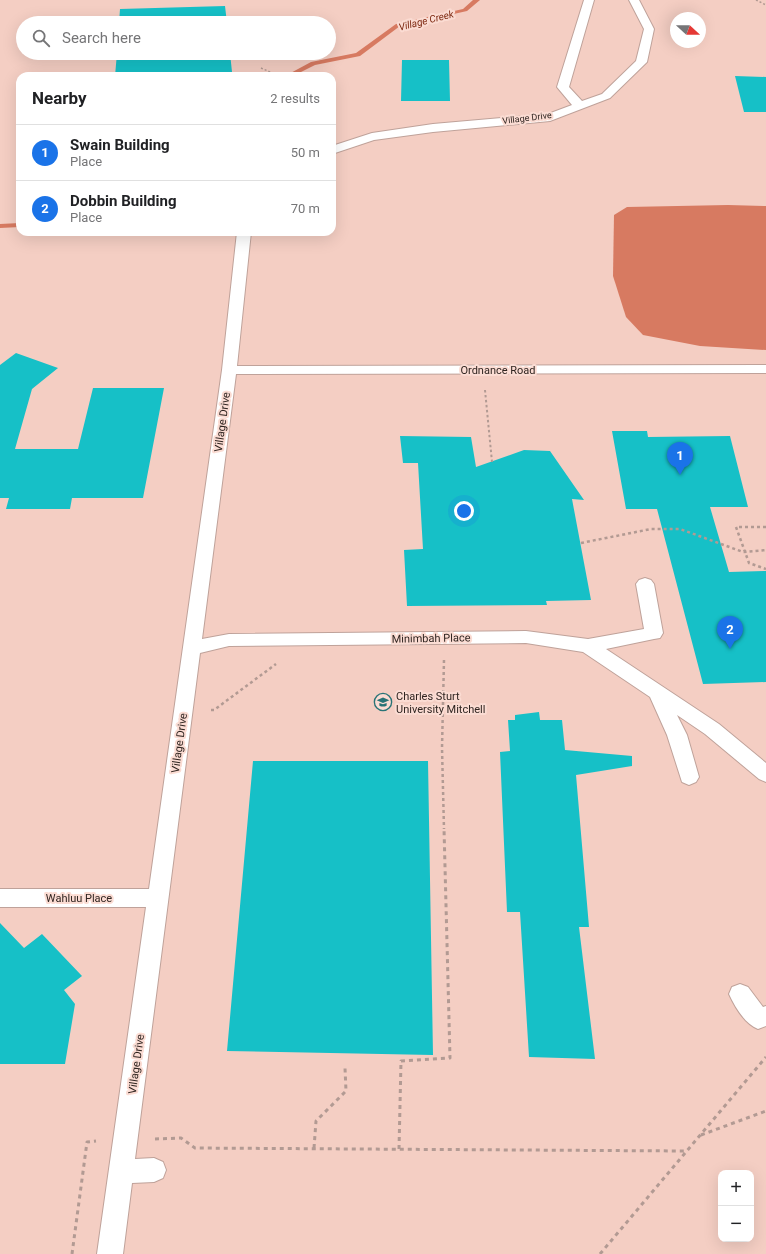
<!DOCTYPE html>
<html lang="en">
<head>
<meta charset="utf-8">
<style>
	:root { --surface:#fff; --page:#f2f2f2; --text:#202124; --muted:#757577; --line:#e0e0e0; --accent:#1a73e8 }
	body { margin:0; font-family:Roboto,sans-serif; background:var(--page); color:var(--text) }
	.controls { position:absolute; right:12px; bottom:12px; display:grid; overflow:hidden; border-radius:8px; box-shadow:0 4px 16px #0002 }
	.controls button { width:36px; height:36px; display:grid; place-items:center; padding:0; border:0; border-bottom:1px solid var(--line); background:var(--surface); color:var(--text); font:20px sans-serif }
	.compass { position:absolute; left:670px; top:12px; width:36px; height:36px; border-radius:50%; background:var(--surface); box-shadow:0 4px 16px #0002; rotate:111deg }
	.you { position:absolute; left:464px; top:511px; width:14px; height:14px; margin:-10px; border:3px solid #fff; border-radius:50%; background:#1a73e8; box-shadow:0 0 0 6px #1a73e833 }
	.badge { display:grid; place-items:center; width:26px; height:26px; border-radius:50%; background:var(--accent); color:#fff; font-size:13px; font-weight:700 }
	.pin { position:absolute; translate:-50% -33px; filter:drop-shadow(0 1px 2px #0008) }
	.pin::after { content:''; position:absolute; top:21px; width:14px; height:12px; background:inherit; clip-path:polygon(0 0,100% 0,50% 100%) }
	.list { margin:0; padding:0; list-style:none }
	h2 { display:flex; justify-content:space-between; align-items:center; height:52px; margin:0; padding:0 16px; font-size:17px }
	h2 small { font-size:13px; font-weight:400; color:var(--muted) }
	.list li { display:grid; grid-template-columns:26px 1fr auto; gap:12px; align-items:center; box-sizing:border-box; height:56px; padding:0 16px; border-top:1px solid var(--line) }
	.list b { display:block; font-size:15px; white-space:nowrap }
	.list p { margin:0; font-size:13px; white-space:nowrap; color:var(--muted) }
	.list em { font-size:13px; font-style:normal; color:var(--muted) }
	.icon { flex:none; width:22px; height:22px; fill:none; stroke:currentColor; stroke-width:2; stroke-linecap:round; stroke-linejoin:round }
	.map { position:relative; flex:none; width:766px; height:1254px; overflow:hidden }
	.search { position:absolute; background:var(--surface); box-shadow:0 4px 16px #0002; left:16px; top:16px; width:320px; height:44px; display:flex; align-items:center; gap:10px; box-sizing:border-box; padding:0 14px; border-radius:22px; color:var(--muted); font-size:15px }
	.panel { position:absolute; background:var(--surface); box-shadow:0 4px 16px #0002; left:16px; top:72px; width:320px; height:164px; border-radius:12px }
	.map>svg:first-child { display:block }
	.built { fill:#f4cec3; fill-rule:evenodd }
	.water { fill:#d77a61 }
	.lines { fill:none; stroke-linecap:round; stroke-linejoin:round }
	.stream { fill:#d77a61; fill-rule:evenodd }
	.building { fill:#16c0c7 }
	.lane-casing { stroke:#bfa29a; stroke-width:2 }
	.path-far3 { stroke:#b29a93; stroke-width:1.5; stroke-dasharray:2 2; stroke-linecap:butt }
	.path-far2 { stroke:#b29a93; stroke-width:2; stroke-dasharray:2.5 2.5; stroke-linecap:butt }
	.path-far1 { stroke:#b29a93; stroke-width:2.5; stroke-dasharray:3 3; stroke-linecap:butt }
	.path { stroke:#b29a93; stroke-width:3; stroke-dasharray:4 4; stroke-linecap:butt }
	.lane { fill:#fff; fill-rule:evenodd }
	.labels { text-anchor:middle; stroke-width:4; stroke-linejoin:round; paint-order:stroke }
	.far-street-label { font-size:9px; fill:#302521; stroke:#fbdcd3 }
	.far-water-label { font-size:10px; font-style:italic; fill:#7d2810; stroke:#fbdcd3 }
	.street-label { font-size:11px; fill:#302521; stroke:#fbdcd3 }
	.poi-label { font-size:11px; fill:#302521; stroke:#fbdcd3; text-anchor:start }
</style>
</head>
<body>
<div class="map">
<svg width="766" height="1254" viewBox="0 0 766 1254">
	<rect width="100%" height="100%" fill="#fbdcd3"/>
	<path class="built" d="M0,0H766V1254H0ZM676,18H700V42H676ZM23,23H329V53H23ZM20,76H332V232H20ZM721,1173H751V1239H721Z"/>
	<path class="water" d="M728,205L766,206V350L700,346L643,335L626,317L613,276L614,215L627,207Z"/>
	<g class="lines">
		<path class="stream" d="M473,0H480L467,11L400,26L360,56L315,65L293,76H285L311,62L356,53L396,24L463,9Z
			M20,223V227L0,228V224Z"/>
	</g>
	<path class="building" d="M225,6L227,23H119L120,9Z
		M117,53H230L232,72L115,76Z
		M402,60H449L450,101H401Z
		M735,76L766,77V112H744Z
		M16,353L58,368L32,389L15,449H78L93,388H164L143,498H72L70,509H6L9,498H0V365Z
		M612,431H647L648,437L730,436L748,507H710L729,572L766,571V682L703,684L657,509H626Z
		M400,436L471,437L476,467L524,450L550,451L584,500L572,499L591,600L546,601L547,605L407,606L404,550L423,549L418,463H403Z
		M539,712L540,720H562L565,750L632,756V766L576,775L589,927H579L595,1059L529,1057L520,912H507L500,752L510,751L508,720H515V715Z
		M253,761H428L433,1055L227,1051Z
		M0,923L24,948L42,934L82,976L64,990L75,1004L65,1064H0Z"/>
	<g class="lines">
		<defs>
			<path id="lane" d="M584,0H594L569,87L582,101L602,94L636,61L644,29L629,0H639L654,29L647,62L610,98L550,121L433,132L374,140L332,154V146L372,133L433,124L548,114L572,105L557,87Z
				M237,232H251L237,366L766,365V373L236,374L202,639L229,634L526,631L588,639L644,629L636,584L639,580L645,578L651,580L654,584L663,633L660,638L654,639L606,649L719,724L766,763V782L759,779L705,734L677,715L687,735L699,777L696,782L689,785L682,782L667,735L650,697L583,652L526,643L229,646L200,653L135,1159L154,1158L163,1162L166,1170L163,1178L154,1182L132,1183L123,1254H97L146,907H0V889H149L222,370Z
				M740,984L748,987L763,1007L766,1006V1026L758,1029C745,1024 735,1007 729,994L732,987Z"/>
		</defs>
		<use href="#lane" class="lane-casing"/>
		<path class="path-far3" d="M756,0L766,5
			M261,68L279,76"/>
		<path class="path-far2" d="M485,390L492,462"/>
		<path class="path-far1" d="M766,527H736L749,563L766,569
			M581,543L651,529H680L743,552L766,550
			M444,660L442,748L444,829
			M211,710H214L276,664"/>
		<path class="path" d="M701,1135L766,1111
			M155,1139L181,1138L195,1148L685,1151
			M314,1148L316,1121L346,1091L345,1068
			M399,1149L401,1061L450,1058L444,828
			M72,1254L87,1142L96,1141
			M600,1254L766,1057"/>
		<use href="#lane" class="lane"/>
	</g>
	<defs>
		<symbol id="university-ring" viewBox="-11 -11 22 22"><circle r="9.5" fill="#fbdcd3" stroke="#287376" stroke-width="1.5"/><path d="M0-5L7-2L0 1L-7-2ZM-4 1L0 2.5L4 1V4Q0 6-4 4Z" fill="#287376"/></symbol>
	</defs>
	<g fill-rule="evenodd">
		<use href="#university-ring" x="373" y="692" width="20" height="20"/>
	</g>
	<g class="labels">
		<g class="far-street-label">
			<text transform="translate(527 118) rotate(-7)" y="3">Village Drive</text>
		</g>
		<g class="far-water-label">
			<text transform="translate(426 20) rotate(-14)" y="4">Village Creek</text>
		</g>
		<g class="street-label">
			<text x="498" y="374">Ordnance Road</text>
			<text transform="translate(222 422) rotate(-82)" y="4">Village Drive</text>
			<text transform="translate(431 638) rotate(-1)" y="4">Minimbah Place</text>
			<text transform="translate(179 743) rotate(-82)" y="4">Village Drive</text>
			<text x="79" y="902">Wahluu Place</text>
			<text transform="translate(136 1064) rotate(-82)" y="4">Village Drive</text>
		</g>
		<g class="poi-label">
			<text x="396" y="700">Charles Sturt<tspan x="396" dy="13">University Mitchell</tspan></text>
		</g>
	</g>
</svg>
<div class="controls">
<button>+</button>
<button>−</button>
</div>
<svg class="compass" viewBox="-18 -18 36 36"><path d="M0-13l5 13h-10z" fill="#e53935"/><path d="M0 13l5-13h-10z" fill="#757577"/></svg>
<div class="you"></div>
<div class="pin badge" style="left:680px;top:475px">1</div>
<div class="pin badge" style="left:730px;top:649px">2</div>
<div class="search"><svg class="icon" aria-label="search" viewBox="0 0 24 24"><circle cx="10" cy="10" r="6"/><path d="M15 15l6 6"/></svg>Search here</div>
<section class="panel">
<h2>Nearby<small>2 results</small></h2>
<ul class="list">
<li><span class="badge">1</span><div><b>Swain Building</b><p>Place</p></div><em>50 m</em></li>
<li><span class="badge">2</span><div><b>Dobbin Building</b><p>Place</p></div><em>70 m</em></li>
</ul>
</section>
</div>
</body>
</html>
